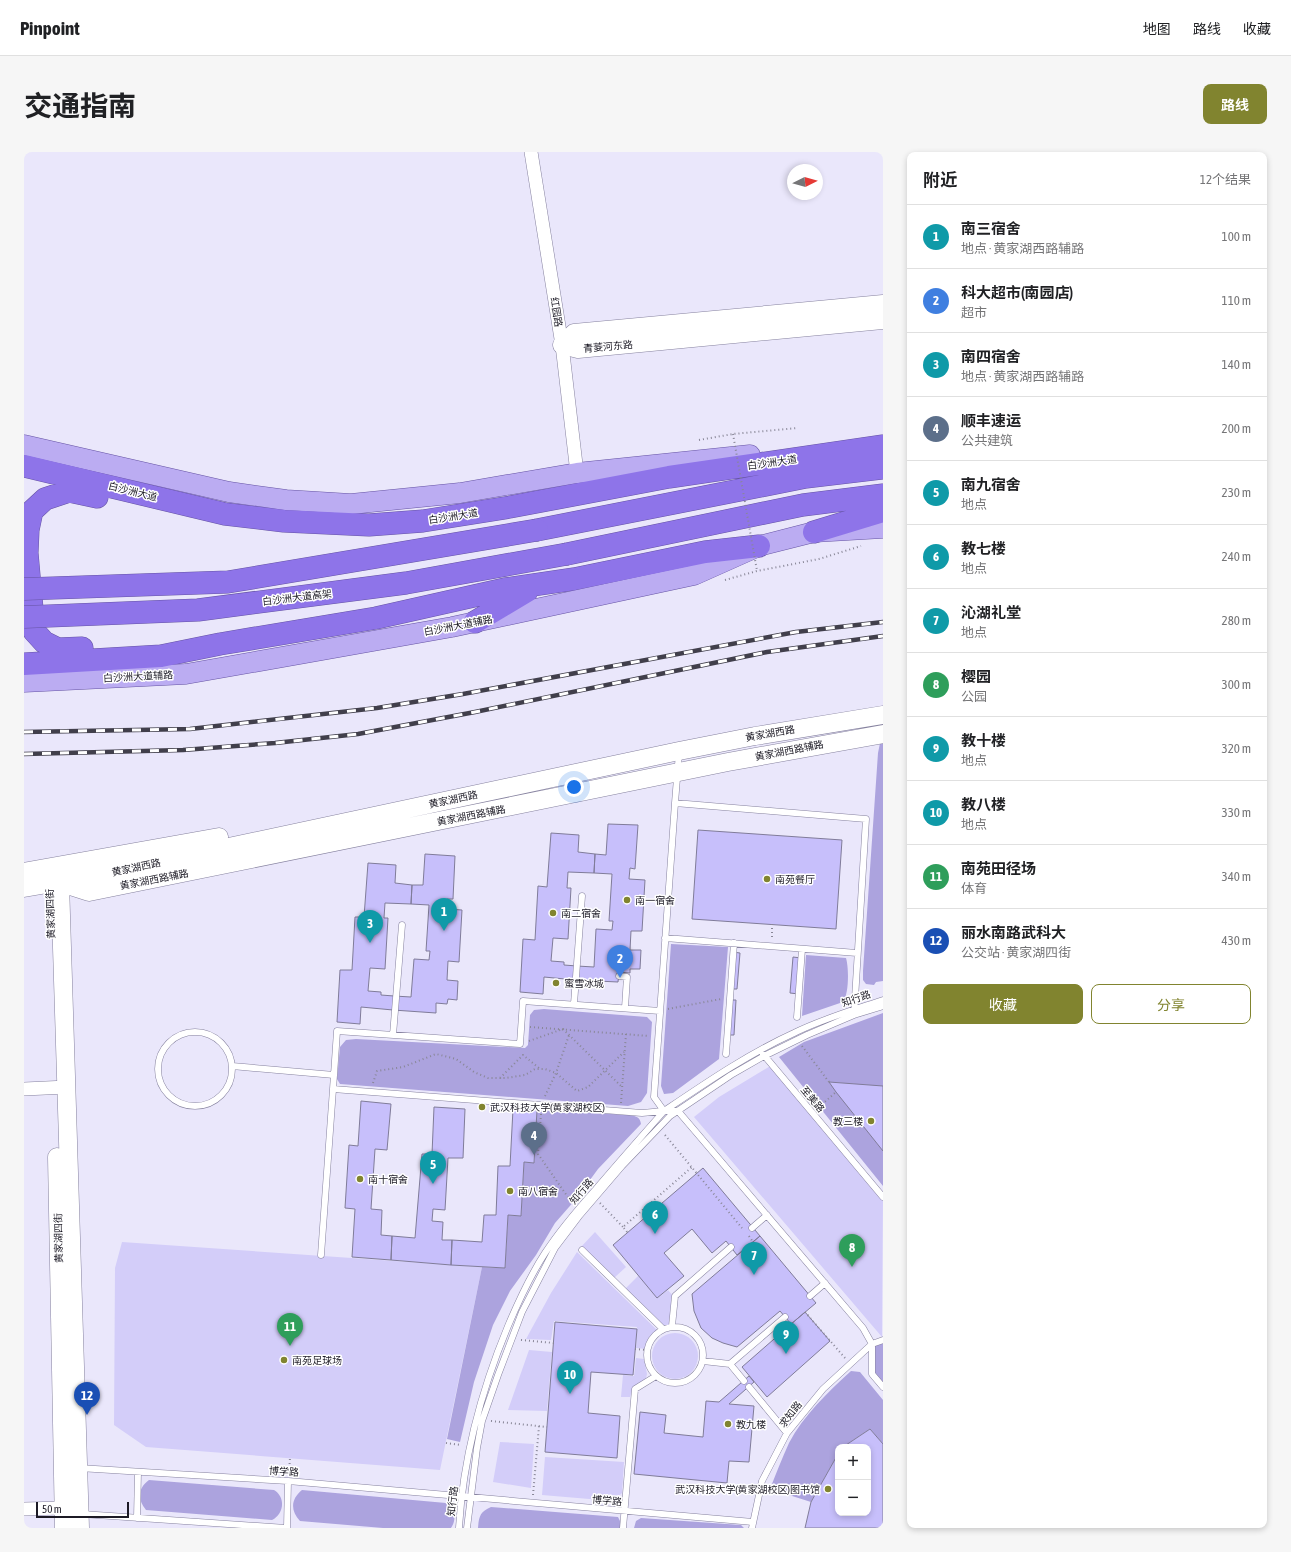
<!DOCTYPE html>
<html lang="zh">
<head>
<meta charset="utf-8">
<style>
	:root { --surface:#fff; --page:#f6f6f6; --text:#202124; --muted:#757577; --line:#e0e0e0; --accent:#81842f }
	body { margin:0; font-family:"Asap Condensed","Noto Sans SC",sans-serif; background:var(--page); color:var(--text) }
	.controls { position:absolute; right:12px; bottom:12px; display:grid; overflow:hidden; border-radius:8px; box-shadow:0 2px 6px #0003 }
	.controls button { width:36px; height:36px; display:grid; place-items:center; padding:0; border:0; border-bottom:1px solid var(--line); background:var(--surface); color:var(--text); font:20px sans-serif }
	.compass { position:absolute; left:763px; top:12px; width:36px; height:36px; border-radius:50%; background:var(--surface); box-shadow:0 2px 6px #0003; rotate:85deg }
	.scale { position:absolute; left:12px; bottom:10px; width:93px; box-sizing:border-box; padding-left:4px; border:2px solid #1c1a25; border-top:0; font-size:11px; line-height:14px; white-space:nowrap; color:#1c1a25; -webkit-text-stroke:3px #fff; paint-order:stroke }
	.you { position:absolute; left:550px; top:635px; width:14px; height:14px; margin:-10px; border:3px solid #fff; border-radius:50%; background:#1a73e8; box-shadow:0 0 0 6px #1a73e833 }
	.badge { display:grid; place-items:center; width:26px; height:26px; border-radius:50%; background:var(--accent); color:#fff; font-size:13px; font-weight:700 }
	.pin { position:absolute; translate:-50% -33px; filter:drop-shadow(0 1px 2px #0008) }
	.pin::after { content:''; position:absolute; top:21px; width:14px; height:12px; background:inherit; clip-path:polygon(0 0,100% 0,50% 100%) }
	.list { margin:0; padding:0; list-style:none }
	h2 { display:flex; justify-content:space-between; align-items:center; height:52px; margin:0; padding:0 16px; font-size:17px }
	h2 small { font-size:13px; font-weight:400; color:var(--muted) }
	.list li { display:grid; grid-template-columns:26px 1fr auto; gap:12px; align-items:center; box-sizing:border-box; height:64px; padding:0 16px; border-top:1px solid var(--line) }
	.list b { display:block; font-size:15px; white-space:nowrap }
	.list p { margin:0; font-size:13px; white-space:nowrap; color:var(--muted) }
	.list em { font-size:13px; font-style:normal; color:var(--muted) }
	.actions { display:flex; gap:8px; padding:12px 16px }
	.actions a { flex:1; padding:9px 0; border:1px solid var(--accent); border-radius:8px; text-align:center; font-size:14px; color:var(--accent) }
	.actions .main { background:var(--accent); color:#fff }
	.map { position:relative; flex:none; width:859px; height:1376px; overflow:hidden; border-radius:8px }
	header { display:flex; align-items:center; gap:24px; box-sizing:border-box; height:56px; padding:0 20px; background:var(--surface); border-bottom:1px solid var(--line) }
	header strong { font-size:19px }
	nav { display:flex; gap:22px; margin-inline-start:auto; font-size:14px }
	.intro { display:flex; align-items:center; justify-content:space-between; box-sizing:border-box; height:96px; padding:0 24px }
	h1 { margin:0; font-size:28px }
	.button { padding:10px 18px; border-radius:8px; background:var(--accent); color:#fff; font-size:14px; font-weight:700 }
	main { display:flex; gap:24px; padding:0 24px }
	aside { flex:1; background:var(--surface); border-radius:8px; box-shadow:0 2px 6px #0003 }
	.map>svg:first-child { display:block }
	.green { fill:#d3cdf9 }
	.forest { fill:#aca3de }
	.building { fill:#c7bffb; stroke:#807c99 }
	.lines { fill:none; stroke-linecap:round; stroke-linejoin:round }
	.lane-casing { stroke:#86829f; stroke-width:7 }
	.street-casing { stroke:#86829f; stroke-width:14 }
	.secondary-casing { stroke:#86829f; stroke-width:19 }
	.primary-casing { stroke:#6654a4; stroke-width:21 }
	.highway-casing { stroke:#6654a4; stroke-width:23 }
	.path { stroke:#898797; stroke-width:2; stroke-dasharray:1 3; stroke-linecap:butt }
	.lane { stroke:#fff; stroke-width:6 }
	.street { stroke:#fff; stroke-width:13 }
	.secondary { stroke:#fff; stroke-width:18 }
	.primary { stroke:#bbacf2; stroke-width:20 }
	.highway { stroke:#8e74e9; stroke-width:22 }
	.rail-casing { stroke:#413f4b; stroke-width:4.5 }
	.rail { stroke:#fff; stroke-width:3; stroke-dasharray:9; stroke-linecap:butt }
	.highway-bridge-casing { stroke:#6654a4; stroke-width:23; stroke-linecap:butt }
	.path-bridge { stroke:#898797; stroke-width:2; stroke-dasharray:1 3; stroke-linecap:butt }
	.highway-bridge { stroke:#8e74e9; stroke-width:22 }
	.poi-dot { fill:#81842f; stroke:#fff; stroke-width:1.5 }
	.labels { text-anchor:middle; stroke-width:3; stroke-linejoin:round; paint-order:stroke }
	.street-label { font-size:10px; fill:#1c1a25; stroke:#fff }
	.poi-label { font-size:10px; fill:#1c1a25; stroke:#fff; text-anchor:start }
</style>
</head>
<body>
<header>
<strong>Pinpoint</strong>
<nav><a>地图</a><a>路线</a><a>收藏</a></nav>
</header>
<div class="intro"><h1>交通指南</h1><a class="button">路线</a></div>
<main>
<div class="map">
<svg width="859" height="1376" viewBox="0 0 859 1376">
	<rect width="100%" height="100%" fill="#eae7fb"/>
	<path class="green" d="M748,913L859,1045L858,1185L670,965L695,945Z
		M571,1080L602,1115L590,1126L557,1095Z
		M98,1090L458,1115L416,1318L122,1295L90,1273L91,1116Z
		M553,1100L633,1178L625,1188L622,1197L612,1196L613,1175L530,1169L527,1188L502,1187L527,1141Z
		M615,1123L633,1146L644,1138L650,1145L646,1173L640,1175L601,1137Z
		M628 1204a23 23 0 1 1 46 0a23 23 0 1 1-46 0Z
		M505,1198L528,1200L523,1259L484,1258Z
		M612,1206L620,1207L623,1222L622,1226L609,1237L606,1245H597L599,1223L610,1224Z
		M476,1290L510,1292L507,1336L469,1330Z
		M521,1305L600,1310L598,1341L589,1349L518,1343Z"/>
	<path class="forest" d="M859,590V829L852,830L850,833L842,832L839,828V819L854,601L856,591Z
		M647,792L704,795L695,907L649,941L640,942L637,934Z
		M782,803L822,806C825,816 825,842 819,850L778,864Z
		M520,857L623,865L628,870L623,941L617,950L604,954L316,932L313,927L316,895L322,888L332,887L501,896L504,893L506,863L510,858Z
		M859,861V1034L755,905L780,890Z
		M513,958L605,963C612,964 616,965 617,972L574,1017L552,1047L531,1071L512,1103L486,1139L469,1173L450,1230L436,1290L423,1287L458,1115L481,1116L484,1063L497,1064L500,1010L510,1011Z
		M859,1188V1235L848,1222V1192Z
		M827,1219L836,1220L859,1248V1292L846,1277L819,1295H814V1302L787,1350L746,1337C752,1322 758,1306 765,1291C779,1264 804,1240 827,1219Z
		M125,1328L250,1338C262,1345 260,1362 248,1368L122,1358C113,1347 114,1336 125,1328Z
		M278,1338L422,1351C431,1356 433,1367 427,1376H359L276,1369C266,1358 267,1347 278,1338Z
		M467,1355L594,1365L596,1369V1376H454C455,1364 456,1360 467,1355Z
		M617,1366L717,1373L720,1376H610L612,1369Z"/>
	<path class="building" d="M584,672L614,673L611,717L606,716L605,727L621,728L618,779H607L606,798H617L616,817H606V821L595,820L594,830L552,828L553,814L570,815L572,777L588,778L589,769H585L588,722L570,721L571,702L582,703Z
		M674,678L818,688L812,777L668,767Z
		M527,681L555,683L554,700L571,702L570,721L544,720L543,736H547L544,787L529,786L527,809L540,810V813L553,814L552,828L520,825L519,842L496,840L499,787L511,788L514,734L523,735Z
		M401,702L431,704L429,747H423V757L438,758L435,810L424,809L423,828L434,829L433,848L424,847L423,852L412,851V861L369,858L370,844L387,845L390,807L405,808L406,799H402L405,753L387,752L388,733H399Z
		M344,711L372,713L371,731L388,733L387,752L361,751L360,766H364L361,817L346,816L344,839L357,840V843L370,844L369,858L337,855L336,872L313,870L316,818H328L331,765H340Z
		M709,800L716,801L713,837H707Z
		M769,805L777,806L775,842L766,841Z
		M706,848H712L710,883H704Z
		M805,930L859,934V999L812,940Z
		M337,949L367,952L363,998L351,997L347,1057L358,1058L357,1083L368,1084L367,1108L328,1105L331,1057L321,1056L325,993L334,994Z
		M410,955L441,957L439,1006H424L421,1058L409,1057L408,1069L419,1070L418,1088H428L427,1113L367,1108L368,1084L391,1086L398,1002H408Z
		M489,957L513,958L510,1011L500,1010L497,1064L484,1063L481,1116L427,1113L428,1088L458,1090L460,1063H472L474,1014H486Z
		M679,1016L736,1084L713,1103L702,1089L688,1101L668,1077L640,1101L660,1124L633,1146L589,1093Z
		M736,1084L792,1151L767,1172L756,1159L713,1195L699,1191L688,1186L677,1176L670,1159L668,1142Z
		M781,1160L806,1189L743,1245L718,1215Z
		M531,1170L613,1177L609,1223L567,1220L564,1261L596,1264L593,1306L521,1300Z
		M725,1224L730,1230L705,1252L730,1254L725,1310L705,1309L703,1331L610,1322L616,1260L642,1263L640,1281L679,1285L682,1249L695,1250Z
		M846,1277L859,1292V1376H781L787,1350L814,1302V1361H844V1295H819Z"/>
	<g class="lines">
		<defs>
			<path id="lane" d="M651,651L655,601
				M641,786L833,801
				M595,824L603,825L601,856
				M550,852L558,744
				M830,863L842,667L651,651L630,945L640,959H654L839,1176L848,1192V1222L859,1235
				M773,865L778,797
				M134 917a37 37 0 1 1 74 0a37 37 0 1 1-74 0Z
				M369,883L378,773
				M702,902L710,791
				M739,902L859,1045
				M208,914L310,923L309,937
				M310,923L313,879L496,892L499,849L636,859
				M728,1076L743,1063
				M558,1098L639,1177
				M297,1103L309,937L618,961L640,959
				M786,1144L801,1131
				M648,1174L651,1144L707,1095
				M623 1203a28 28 0 1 1 56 0a28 28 0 1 1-56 0Z
				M679,1209L706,1212L720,1229
				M706,1212L761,1165
				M725,1235L763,1281
				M55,1316L264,1329L729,1370
				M58,1362L262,1376
				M113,1366L114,1320
				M263,1376L264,1329
				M435,1376C439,1305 457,1239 484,1174C495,1148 506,1124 521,1101C536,1078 554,1057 572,1037C595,1010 617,985 640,959L646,955C686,928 726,901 770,881C798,867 829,858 859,848
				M443,1376L453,1296L458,1269L474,1223L498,1160L531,1096L556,1063L598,1014L646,964L707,923L740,904L783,883L830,863L859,854
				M599,1376L611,1237L632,1224
				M728,1376L738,1329L763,1281L799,1237L848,1192L859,1188"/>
			<path id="street" d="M507,0L538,193L553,321
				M0,937L43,935
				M0,1357L39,1356"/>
			<path id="secondary" d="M538,193L550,181L859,152
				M538,193L554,197L859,168
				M0,720L195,685
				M32,720L36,731L56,1376
				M37,731L65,740L704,610L859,582
				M0,736L64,725L655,599L731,584L859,563
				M33,1005L40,1376"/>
			<path id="primary" d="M0,293L205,340L262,348L327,352L436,341L553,321L726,303
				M0,530L162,522L428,475L670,423L735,394L790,380L859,376"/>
			<path id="highway" d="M0,314L201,362L260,369L345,373L399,369L486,355L645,325L859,294
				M513,378L782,325L859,316
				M790,380L859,359
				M543,402L779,353L859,343
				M451,470L503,439
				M58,496L34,497L20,490L10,479L3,401L4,378L8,359L21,347L45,339L73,345
				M0,512L137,504L196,492L352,466L481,437L550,427L681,400L735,394"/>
		</defs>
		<use href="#lane" class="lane-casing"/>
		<use href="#street" class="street-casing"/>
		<use href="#secondary" class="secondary-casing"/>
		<use href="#primary" class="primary-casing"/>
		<use href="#highway" class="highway-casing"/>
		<path class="path" d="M675,288L709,282L773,276
			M701,428L733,419L795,407L837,394
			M748,785V772
			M644,857L697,847
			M506,875L625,884
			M505,889L539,877L598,935
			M778,894L805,930
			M476,926L499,903L515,916
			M349,931L353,919L379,915L412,902L432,907L450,920L464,926H482L501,923L511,917H521L532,921L553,939L564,935L600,900
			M521,944L532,921L545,883
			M597,951L602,882
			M795,955L812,940
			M517,962L514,1002L548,1051
			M641,983L718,1076
			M576,1051L599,1075
			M603,1080L599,1075L668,1015
			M725,1084L729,1090
			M781,1160L821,1206
			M497,1188L530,1191
			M611,1197L623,1198
			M467,1269L523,1275
			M422,1291L437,1293
			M265,1320L266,1306
			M509,1343L515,1274"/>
		<use href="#lane" class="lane"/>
		<use href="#street" class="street"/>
		<use href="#secondary" class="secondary"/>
		<use href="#primary" class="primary"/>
		<use href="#highway" class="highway"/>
		<defs>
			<path id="rail" d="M0,580L166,577L353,556L439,542L772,480L859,470
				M0,602L159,598L251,591L334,582L451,560L743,500L859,484"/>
		</defs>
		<use href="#rail" class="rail-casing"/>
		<use href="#rail" class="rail"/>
		<defs>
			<path id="highway-bridge" d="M0,437L204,430L513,378
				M0,465L174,458L382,431L543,402"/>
		</defs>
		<use href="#highway-bridge" class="highway-bridge-casing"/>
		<path class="path-bridge" d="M709,282L733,419"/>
		<use href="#highway-bridge" class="highway-bridge"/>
	</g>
	<g class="poi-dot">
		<circle cx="743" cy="727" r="4"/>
		<circle cx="603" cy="748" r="4"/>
		<circle cx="529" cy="761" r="4"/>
		<circle cx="532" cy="831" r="4"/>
		<circle cx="458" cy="955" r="4"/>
		<circle cx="847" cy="969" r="4"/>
		<circle cx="336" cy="1027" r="4"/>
		<circle cx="486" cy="1039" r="4"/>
		<circle cx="260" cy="1208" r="4"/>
		<circle cx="704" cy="1272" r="4"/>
		<circle cx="804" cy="1337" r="4"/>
	</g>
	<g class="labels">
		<g class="street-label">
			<text transform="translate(533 160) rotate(81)" y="4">红园路</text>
			<text transform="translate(584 194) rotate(-5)" y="4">青菱河东路</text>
			<text transform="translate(748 310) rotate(-8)" y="4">白沙洲大道</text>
			<text transform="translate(109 339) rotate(14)" y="4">白沙洲大道</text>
			<text transform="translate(429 364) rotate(-9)" y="4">白沙洲大道</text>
			<text transform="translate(273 445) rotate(-7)" y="4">白沙洲大道高架</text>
			<text transform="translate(434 473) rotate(-11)" y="4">白沙洲大道辅路</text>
			<text transform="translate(114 524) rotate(-3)" y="4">白沙洲大道辅路</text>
			<text transform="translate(746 581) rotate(-10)" y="4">黄家湖西路</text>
			<text transform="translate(765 598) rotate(-11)" y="4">黄家湖西路辅路</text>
			<text transform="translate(429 647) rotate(-12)" y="4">黄家湖西路</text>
			<text transform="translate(447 663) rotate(-11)" y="4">黄家湖西路辅路</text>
			<text transform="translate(112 715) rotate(-12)" y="4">黄家湖西路</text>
			<text transform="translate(130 727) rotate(-11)" y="4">黄家湖西路辅路</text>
			<text transform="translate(26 762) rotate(-92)" y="4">黄家湖四街</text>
			<text transform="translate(832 846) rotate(-19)" y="4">知行路</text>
			<text transform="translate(789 947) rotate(50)" y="4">至美路</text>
			<text transform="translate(557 1039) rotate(-49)" y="4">知行路</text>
			<text transform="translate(34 1086) rotate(-91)" y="4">黄家湖四街</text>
			<text transform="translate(766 1262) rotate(-52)" y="4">求知路</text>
			<text transform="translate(260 1319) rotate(4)" y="4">博学路</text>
			<text transform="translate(583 1348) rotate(5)" y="4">博学路</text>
			<text transform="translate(428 1349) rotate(-83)" y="4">知行路</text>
		</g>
		<g class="poi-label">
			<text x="751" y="731">南苑餐厅</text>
			<text x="611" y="752">南一宿舍</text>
			<text x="537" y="765">南二宿舍</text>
			<text x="540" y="835">蜜雪冰城</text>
			<text x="466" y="959">武汉科技大学(黄家湖校区)</text>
			<text x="839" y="973" text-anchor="end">教三楼</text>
			<text x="344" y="1031">南十宿舍</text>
			<text x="494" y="1043">南八宿舍</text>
			<text x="268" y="1212">南苑足球场</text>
			<text x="712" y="1276">教九楼</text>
			<text x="796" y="1341" text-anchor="end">武汉科技大学(黄家湖校区)图书馆</text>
		</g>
	</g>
</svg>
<div class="controls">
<button>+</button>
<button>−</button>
</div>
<svg class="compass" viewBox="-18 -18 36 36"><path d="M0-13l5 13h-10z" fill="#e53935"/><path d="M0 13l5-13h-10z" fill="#757577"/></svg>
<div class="scale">50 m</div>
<div class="you"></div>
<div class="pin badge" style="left:420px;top:779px;background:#0f9aa8">1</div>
<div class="pin badge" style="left:596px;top:826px;background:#3f7fe0">2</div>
<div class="pin badge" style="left:346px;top:791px;background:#0f9aa8">3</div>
<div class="pin badge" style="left:510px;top:1003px;background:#5c6f8a">4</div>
<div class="pin badge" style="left:409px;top:1032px;background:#0f9aa8">5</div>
<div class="pin badge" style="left:631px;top:1082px;background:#0f9aa8">6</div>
<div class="pin badge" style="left:730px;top:1123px;background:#0f9aa8">7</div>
<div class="pin badge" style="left:828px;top:1115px;background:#2e9e5b">8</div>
<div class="pin badge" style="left:762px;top:1202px;background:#0f9aa8">9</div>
<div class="pin badge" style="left:546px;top:1242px;background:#0f9aa8">10</div>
<div class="pin badge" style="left:266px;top:1194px;background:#2e9e5b">11</div>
<div class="pin badge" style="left:63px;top:1263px;background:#1a4fb4">12</div>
</div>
<aside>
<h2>附近<small>12个结果</small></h2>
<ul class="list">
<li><span class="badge" style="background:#0f9aa8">1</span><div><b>南三宿舍</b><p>地点 · 黄家湖西路辅路</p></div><em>100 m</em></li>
<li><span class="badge" style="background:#3f7fe0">2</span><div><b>科大超市(南园店)</b><p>超市</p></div><em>110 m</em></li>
<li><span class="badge" style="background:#0f9aa8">3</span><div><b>南四宿舍</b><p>地点 · 黄家湖西路辅路</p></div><em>140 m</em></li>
<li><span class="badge" style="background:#5c6f8a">4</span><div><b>顺丰速运</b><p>公共建筑</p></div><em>200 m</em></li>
<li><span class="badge" style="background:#0f9aa8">5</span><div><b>南九宿舍</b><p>地点</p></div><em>230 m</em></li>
<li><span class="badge" style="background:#0f9aa8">6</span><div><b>教七楼</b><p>地点</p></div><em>240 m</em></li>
<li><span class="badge" style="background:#0f9aa8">7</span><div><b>沁湖礼堂</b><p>地点</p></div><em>280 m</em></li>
<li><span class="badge" style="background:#2e9e5b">8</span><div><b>樱园</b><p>公园</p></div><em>300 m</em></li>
<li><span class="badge" style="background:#0f9aa8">9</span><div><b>教十楼</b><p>地点</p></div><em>320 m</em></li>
<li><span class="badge" style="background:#0f9aa8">10</span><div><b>教八楼</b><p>地点</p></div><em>330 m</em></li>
<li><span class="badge" style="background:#2e9e5b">11</span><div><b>南苑田径场</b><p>体育</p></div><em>340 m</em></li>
<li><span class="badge" style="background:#1a4fb4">12</span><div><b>丽水南路武科大</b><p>公交站 · 黄家湖四街</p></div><em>430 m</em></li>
</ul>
<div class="actions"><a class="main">收藏</a><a>分享</a></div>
</aside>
</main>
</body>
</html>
